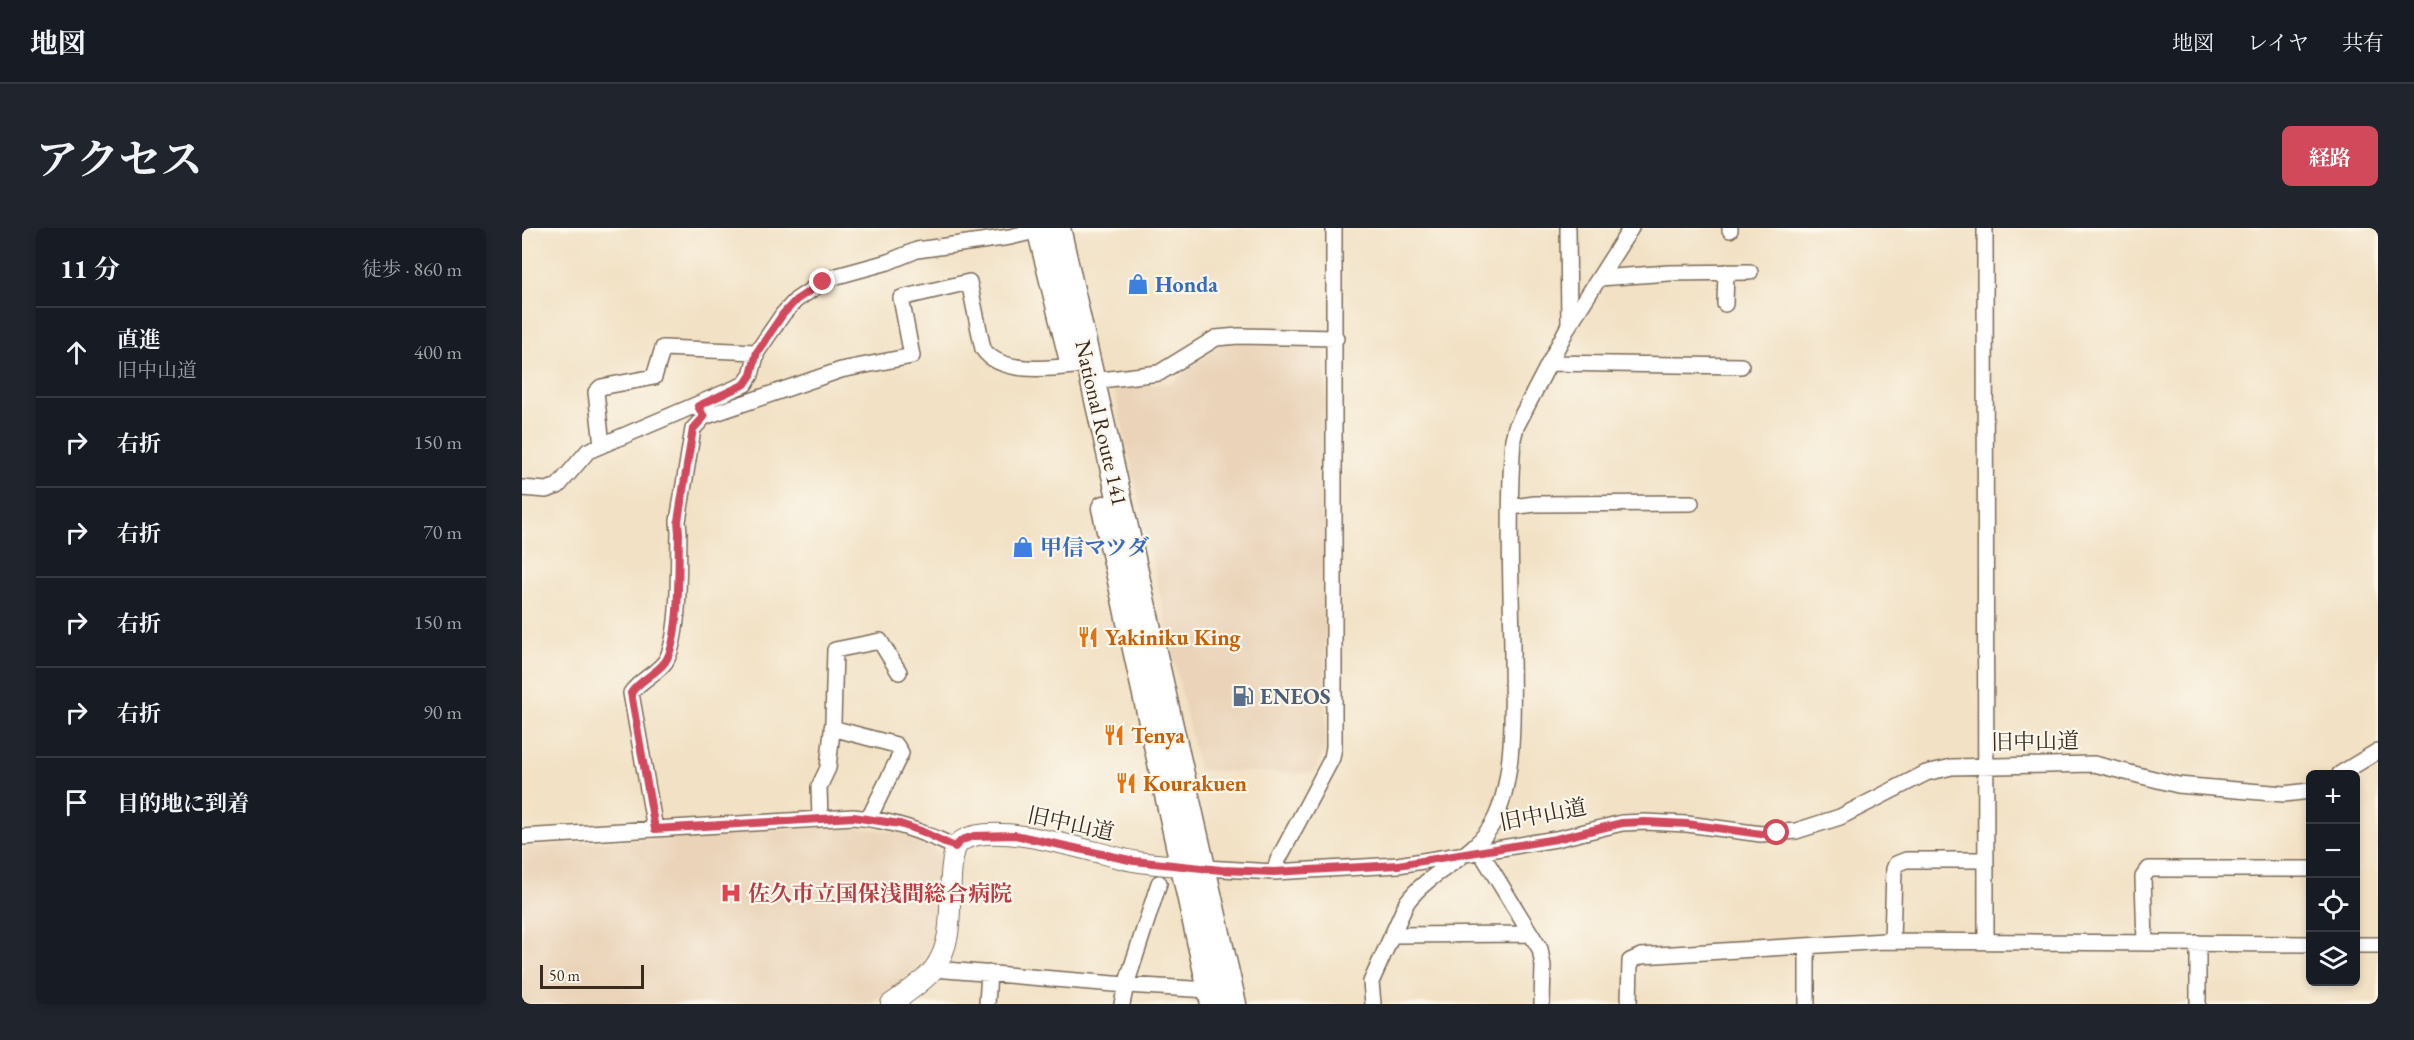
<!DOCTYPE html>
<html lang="ja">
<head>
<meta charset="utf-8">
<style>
	:root { --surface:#171b24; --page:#20242c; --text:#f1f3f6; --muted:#9ea1a6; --line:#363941; --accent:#d1495b }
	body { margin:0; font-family:"EB Garamond","Noto Serif JP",serif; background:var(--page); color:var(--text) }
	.controls { position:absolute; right:18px; bottom:18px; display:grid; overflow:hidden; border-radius:9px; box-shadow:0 3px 9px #0003 }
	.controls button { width:54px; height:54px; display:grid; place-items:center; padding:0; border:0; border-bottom:2px solid var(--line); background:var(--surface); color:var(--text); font:30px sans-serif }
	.scale { position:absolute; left:18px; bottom:15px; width:104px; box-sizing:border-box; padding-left:6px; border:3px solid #3b2a1e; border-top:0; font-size:16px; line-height:21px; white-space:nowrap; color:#3b2a1e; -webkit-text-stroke:4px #fbf7ec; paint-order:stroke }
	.stop { position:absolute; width:18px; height:18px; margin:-14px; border:4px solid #d1495b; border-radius:50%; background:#fff }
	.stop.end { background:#d1495b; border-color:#fff; box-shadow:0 2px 6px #0008 }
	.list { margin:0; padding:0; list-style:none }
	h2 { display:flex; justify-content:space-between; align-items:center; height:78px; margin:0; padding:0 24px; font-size:26px }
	h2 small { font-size:20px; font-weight:400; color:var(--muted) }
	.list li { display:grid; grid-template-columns:39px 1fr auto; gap:18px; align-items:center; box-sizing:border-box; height:90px; padding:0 24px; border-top:2px solid var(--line) }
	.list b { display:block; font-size:22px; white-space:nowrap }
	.list p { margin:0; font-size:20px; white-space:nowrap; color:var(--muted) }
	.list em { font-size:20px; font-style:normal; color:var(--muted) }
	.icon { flex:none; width:33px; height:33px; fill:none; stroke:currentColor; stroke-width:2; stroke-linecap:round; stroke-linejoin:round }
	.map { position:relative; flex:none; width:1856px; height:776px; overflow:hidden; border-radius:9px }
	header { display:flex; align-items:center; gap:36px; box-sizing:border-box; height:84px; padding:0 30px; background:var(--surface); border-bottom:2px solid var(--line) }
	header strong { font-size:28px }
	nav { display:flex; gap:33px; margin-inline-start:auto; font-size:21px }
	.intro { display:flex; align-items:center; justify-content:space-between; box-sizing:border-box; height:144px; padding:0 36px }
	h1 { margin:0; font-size:42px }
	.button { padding:15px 27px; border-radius:9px; background:var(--accent); color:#fff; font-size:21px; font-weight:700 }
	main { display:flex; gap:36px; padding:0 36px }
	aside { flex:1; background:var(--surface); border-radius:9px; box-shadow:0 3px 9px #0003 }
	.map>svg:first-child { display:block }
	.built { fill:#ead3b8 }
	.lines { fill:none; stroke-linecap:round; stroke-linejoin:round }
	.minor-casing { stroke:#7b6a58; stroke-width:18 }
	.secondary-casing { stroke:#7b6a58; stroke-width:22 }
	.trunk-casing { stroke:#7b6a58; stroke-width:27 }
	.minor { stroke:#fff; stroke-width:15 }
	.secondary { stroke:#fff; stroke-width:20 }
	.trunk { stroke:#fff; stroke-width:24 }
	.route { stroke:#d1495b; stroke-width:8 }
	.labels { text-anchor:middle; stroke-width:4.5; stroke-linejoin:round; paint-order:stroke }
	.shop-label { font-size:22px; font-weight:bold; fill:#366cbe; stroke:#fbf7ec; text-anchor:start }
	.street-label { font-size:22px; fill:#3b2a1e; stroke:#fbf7ec }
	.food-label { font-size:22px; font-weight:bold; fill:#c56008; stroke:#fbf7ec; text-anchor:start }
	.service-label { font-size:22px; font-weight:bold; fill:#4e5e75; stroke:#fbf7ec; text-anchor:start }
	.health-label { font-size:22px; font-weight:bold; fill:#be3a42; stroke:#fbf7ec; text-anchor:start }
</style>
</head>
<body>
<header>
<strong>地図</strong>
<nav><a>地図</a><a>レイヤ</a><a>共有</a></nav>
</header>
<div class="intro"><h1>アクセス</h1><a class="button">経路</a></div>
<main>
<aside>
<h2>11 分<small>徒歩 · 860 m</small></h2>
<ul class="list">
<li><svg class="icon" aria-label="ahead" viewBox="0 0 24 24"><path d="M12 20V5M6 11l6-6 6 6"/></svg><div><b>直進</b><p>旧中山道</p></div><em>400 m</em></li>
<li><svg class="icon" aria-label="right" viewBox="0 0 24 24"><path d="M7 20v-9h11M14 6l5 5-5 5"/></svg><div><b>右折</b></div><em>150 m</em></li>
<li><svg class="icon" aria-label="right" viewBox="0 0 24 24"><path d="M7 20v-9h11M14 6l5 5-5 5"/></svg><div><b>右折</b></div><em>70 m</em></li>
<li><svg class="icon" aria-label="right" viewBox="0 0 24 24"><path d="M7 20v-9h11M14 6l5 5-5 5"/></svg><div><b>右折</b></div><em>150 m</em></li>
<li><svg class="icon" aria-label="right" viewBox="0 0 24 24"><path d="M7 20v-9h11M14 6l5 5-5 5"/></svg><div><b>右折</b></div><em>90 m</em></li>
<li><svg class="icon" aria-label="arrive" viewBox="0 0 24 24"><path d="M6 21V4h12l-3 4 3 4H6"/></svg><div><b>目的地に到着</b></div></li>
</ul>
</aside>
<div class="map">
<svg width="1856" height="776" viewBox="0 0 1856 776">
	<rect width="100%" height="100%" fill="#fbf7ec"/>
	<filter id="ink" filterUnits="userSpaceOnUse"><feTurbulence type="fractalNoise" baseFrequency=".0167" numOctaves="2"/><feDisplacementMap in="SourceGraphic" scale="12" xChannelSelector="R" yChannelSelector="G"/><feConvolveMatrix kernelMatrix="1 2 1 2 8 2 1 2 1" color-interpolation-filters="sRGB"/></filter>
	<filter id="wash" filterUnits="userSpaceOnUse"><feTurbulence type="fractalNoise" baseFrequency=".008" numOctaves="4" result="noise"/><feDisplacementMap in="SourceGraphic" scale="24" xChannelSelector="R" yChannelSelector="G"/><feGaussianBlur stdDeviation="1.35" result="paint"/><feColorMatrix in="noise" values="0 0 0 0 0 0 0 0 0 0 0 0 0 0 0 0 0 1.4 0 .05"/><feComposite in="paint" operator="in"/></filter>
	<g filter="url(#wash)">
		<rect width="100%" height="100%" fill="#f2e1c4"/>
		<path class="built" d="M698,115L802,117L804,171V522L792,545L677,543L592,160L649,155Z
			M314,598L372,603L397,612L420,627L421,638L413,712L403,731L382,751L347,776H0V619Z"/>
	</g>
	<g filter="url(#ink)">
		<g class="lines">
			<defs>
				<path id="minor" d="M1046,0L1047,97
					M1208,0V2
					M1463,0L1464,714
					M1077,50L1147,45L1228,44
					M1203,76L1204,44
					M1027,135L1219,138
					M571,153L637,145L694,110L716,108L814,110
					M182,189L319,142L390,128L379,70L447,54L461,121C478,146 525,141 552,138
					M80,217L74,164L79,159L132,149L141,120L235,124
					M0,260L24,262L36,258L66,223L223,156L229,147L235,124L261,86L274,72L301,54L315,48L366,34L395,22L488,9L518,2
					M990,279L1013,276L1169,275
					M310,500L374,517L379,525L347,590
					M1818,546L1856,523
					M298,591L297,559L306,540L311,494L313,422L358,413L377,444
					M133,601L109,465C118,452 134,446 143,434C159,410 156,336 157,305L156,293L171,201L182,189L178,182
					M0,609L331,589C369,592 399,603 433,619
					M958,623L1018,721L1021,738L1020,776
					M683,640L752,644L876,637L1034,611L1100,595L1123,594L1165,596L1239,606L1274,603L1318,589L1404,545L1430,539L1572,536L1656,557L1762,566L1788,563
					M752,644L756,632L810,530L812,519V0
					M871,707L1009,706
					M1370,713L1372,641L1374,636L1384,632H1463
					M1623,715L1621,649L1627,641H1788
					M1834,717H1856
					M1285,719V776
					M412,741L604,757L687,762
					M465,776L467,745
					M600,776L604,757L637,655
					M851,776L849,754L885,674C909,641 951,631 971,595C995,551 990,470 990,420C989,351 986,280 991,211L994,199L1047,97L1109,0
					M1107,776L1108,733L1119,728L1363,713L1788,716
					M1676,776V715"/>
				<path id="secondary" d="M369,776C383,766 400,755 411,742C438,708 422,660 433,622C434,618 437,614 441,612C476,592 571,625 611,633C631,637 653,637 674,639"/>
				<path id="trunk" d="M517,0L549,129
					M536,0L712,776
					M582,280L691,776"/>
			</defs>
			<use href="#minor" class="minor-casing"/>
			<use href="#secondary" class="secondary-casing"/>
			<use href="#trunk" class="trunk-casing"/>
			<use href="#minor" class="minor"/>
			<use href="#secondary" class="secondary"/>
			<use href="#trunk" class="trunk"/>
		</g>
	</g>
	<g class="lines" filter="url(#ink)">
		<path class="route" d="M301,54L274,72L261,86L235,124L229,147L223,156L176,178L182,189L171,201L156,293L157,305C156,336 159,411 143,434C134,446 118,452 109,465L133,601L331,589L378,596L399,603L433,619L440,612L452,608L493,607L612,633L699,642L752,644L876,637L1034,611L1100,595L1123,594L1165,596L1239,606L1255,605"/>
	</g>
	<defs>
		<symbol id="shop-bare" viewBox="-9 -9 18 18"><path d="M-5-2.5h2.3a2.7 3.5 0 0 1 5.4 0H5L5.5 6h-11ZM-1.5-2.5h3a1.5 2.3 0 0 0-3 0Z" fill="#3f7fe0" stroke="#fbf7ec" stroke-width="2.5" paint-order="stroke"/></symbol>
		<symbol id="restaurant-bare" viewBox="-9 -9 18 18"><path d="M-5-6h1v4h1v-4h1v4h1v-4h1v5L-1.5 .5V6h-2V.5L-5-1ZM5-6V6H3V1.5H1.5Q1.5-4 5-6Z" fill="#e8710a" stroke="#fbf7ec" stroke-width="2.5" paint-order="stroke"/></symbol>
		<symbol id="fuel-bare" viewBox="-9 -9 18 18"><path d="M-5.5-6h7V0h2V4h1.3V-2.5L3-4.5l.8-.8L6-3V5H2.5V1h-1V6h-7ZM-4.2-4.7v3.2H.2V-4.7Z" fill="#5c6f8a" stroke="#fbf7ec" stroke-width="2.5" paint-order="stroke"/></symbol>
		<symbol id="hospital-bare" viewBox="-9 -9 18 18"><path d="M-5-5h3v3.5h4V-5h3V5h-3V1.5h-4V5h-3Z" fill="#e0444e" stroke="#fbf7ec" stroke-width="2.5" paint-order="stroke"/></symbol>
	</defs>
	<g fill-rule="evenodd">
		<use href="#shop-bare" x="601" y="41" width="30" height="30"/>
		<use href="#shop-bare" x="486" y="304" width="30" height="30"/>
		<use href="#restaurant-bare" x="551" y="394" width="30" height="30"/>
		<use href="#fuel-bare" x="706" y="453" width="30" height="30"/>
		<use href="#restaurant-bare" x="577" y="492" width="30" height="30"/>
		<use href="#restaurant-bare" x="589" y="540" width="30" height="30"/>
		<use href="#hospital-bare" x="194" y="650" width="30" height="30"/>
	</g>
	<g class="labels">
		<g class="shop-label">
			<text x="633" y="64">Honda</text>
			<text x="518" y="327">甲信マツダ</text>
		</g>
		<g class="street-label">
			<text transform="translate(580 195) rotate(77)" y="8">National Route 141</text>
			<text transform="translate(1513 513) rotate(-1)" y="8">旧中山道</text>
			<text transform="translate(1021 586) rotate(-11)" y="8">旧中山道</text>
			<text transform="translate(549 595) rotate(12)" y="8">旧中山道</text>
		</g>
		<g class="food-label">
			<text x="583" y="417">Yakiniku King</text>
			<text x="609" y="515">Tenya</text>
			<text x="621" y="563">Kourakuen</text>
		</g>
		<g class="service-label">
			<text x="738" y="476">ENEOS</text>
		</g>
		<g class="health-label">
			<text x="226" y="673">佐久市立国保浅間総合病院</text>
		</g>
	</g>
</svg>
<div class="controls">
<button>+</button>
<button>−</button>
<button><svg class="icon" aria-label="locate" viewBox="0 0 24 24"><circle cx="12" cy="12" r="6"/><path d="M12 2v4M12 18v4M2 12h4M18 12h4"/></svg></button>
<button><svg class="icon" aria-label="layers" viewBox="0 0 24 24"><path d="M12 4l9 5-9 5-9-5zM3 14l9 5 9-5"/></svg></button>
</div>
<div class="scale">50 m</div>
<div class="stop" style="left:1255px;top:605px"></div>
<div class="stop end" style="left:301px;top:54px"></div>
</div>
</main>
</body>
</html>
